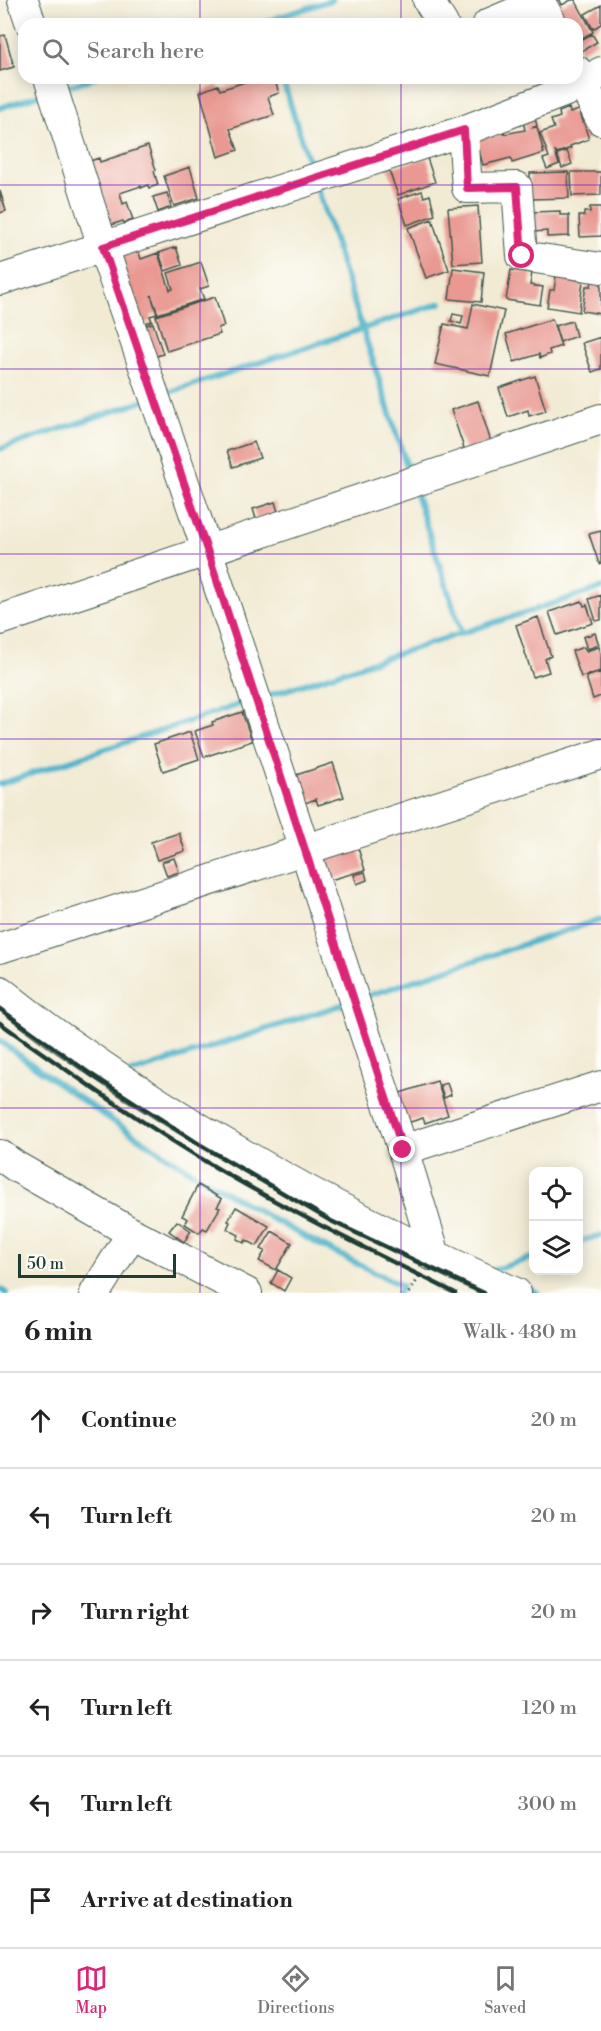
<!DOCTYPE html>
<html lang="en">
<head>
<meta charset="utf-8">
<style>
	:root { --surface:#fff; --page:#f6f6f6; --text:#222; --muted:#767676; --line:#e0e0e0; --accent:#db2777 }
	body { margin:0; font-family:"Libre Bodoni",serif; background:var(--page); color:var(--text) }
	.controls { position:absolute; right:18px; bottom:18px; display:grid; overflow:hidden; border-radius:12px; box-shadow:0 3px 15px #0003 }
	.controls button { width:54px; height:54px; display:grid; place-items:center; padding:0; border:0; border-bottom:2px solid var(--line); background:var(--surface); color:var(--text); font:30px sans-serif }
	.scale { position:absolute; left:18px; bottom:15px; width:158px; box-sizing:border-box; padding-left:6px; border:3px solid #1f3d34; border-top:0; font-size:16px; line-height:21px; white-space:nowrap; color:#1f3d34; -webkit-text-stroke:4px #fdfcf7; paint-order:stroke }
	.stop { position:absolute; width:18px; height:18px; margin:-14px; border:4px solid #db2777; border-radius:50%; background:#fff }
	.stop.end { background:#db2777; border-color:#fff; box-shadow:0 2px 6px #0008 }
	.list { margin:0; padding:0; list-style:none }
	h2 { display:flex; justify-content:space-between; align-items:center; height:78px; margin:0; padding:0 24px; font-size:26px }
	h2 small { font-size:20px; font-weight:400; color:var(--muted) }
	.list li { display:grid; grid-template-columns:39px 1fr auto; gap:18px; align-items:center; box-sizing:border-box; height:96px; padding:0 24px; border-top:2px solid var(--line) }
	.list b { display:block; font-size:22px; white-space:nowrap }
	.list em { font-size:20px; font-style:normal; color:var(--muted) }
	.icon { flex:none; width:33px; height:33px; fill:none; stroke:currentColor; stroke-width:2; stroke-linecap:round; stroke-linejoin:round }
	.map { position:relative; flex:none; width:601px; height:1293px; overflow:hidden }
	.search { position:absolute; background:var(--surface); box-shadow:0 3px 15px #0003; left:18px; right:18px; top:18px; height:66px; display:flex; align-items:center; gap:15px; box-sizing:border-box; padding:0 21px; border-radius:18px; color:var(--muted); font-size:22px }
	.sheet { height:654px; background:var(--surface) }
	nav { display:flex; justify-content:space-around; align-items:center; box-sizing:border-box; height:84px; border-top:2px solid var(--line); background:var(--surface); font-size:16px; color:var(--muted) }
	nav a { display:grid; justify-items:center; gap:3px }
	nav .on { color:var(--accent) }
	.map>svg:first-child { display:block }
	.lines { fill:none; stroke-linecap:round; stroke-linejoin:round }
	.stream { stroke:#4bb3ca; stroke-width:6 }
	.building { fill:#e99992 }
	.minor-casing { stroke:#3f574c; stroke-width:32 }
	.path { stroke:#3f574c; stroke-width:4; stroke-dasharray:1.5 4.5; stroke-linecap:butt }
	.minor { stroke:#fff; stroke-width:30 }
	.rail { stroke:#1f3d34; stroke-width:4.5 }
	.route { stroke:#db2777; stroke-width:8 }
	.grid { fill:none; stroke:#7b2cbf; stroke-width:1.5; stroke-opacity:0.55 }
</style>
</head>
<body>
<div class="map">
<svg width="601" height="1293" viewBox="0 0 601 1293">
	<rect width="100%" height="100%" fill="#fdfcf7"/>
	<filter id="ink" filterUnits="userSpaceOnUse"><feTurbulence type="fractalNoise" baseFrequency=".0167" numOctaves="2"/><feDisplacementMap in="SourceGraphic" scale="12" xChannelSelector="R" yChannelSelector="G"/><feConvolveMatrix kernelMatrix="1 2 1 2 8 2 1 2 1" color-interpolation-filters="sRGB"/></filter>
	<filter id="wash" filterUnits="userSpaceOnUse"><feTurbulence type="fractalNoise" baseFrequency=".008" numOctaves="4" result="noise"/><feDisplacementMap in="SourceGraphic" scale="24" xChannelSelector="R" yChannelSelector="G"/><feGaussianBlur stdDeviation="1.35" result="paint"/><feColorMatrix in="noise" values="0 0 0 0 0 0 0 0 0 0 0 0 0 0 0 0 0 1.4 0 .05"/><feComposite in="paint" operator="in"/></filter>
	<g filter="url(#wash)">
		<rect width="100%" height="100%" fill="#f2ebd4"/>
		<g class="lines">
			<path class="stream" d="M264,22L332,0
				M282,78L309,163
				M62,88L94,78
				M0,108L45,93
				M318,190L408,470
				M164,394L441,303
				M0,449L147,400
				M415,491L462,633L601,588
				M264,697L462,633
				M0,784L247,702
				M364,997L601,919
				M0,1041C94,1111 193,1176 296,1232C331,1251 367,1268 402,1286L398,1293
				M131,1073L347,1003
				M578,1242L601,1235
				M491,1271L534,1257
				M524,1287L537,1293
				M0,1289L6,1293"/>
		</g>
		<g id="blocks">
			<path class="building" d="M552,0H560L562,5L571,0H575L593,32L577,41V24H565Z
				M601,5V24L593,29L585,14Z
				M592,34L597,42L580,52L577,42Z
				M5,35L14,67L0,71V36Z
				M257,78H274L279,93L268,97L274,115L230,129L238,150L218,157L200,92L218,85L220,90Z
				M569,108L570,113L579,110L589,139L570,146L571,148L557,153L555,152L559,164L547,169L543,159L549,157L540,133L554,128L551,120L560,117L559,112Z
				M535,118L537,126L531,128L537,127L544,153L512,163L511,158L483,165L476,138L504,132L505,134L525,130L523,121Z
				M148,146L156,170L154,171L158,185L149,188L148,185L141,188V186L120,193L123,204L127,202L133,220L124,223L123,221L108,226L87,162L99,158L100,162Z
				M567,151L572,164L562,168L557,154Z
				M427,158L435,182L398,195L388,168Z
				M190,167L199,198L174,206L164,176Z
				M568,172L569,198L530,199V173Z
				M571,172H601V195L572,196Z
				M0,191L6,211L0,213Z
				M422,191L424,197L430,195L435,215L407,225L398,199Z
				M167,193L171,207L158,212L153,197Z
				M478,206L482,262L453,264L448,208Z
				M590,207H601V236L580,237L579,216H584V212H590Z
				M560,211V215H569V236L547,237V231L533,232L532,212Z
				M432,219L449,270L426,278L408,228Z
				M176,247L182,265L165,271L159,253Z
				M138,250L141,259L158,253L170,290L173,289L168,273L201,262L209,286L200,289L204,299L158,314L151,295L157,314L150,316L152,321L139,325L120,256Z
				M453,268L484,272L481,302L449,299Z
				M511,270L532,273L530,285L543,287L540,305L506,300Z
				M556,276L583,281L579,312L547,307L550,290H554Z
				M592,281L601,282V314L582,311L586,286H591Z
				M215,297L224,326L218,328L220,334L167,351L156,316Z
				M473,304L504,311L490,376L435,364L444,324L468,329Z
				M453,314L463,316L461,324L451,321Z
				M552,319L561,346L549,350L550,354L540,358L539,354L514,362L506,334Z
				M572,321L576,336L560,342L555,326Z
				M153,323L163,354L151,358L141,327Z
				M601,337V369L592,372L582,343Z
				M535,376L546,411L529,416L528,410L508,417L499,388Z
				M478,401L491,442L465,451L451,410Z
				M254,442L260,458L233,467L227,451Z
				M275,502L278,512L256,519L253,509Z
				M601,531V563L599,564L589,534Z
				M601,595V620L596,621L589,599Z
				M582,601L584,606L587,605L593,623L557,635L549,612Z
				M538,617L551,656L545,659L549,672L533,677L516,625Z
				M595,633L599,645L587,649L583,637Z
				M584,647L586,651L599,647L601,653V671L581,677L572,651Z
				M601,672V696L593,699L586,677Z
				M242,712L252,741L204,757L195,731L213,725L212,722Z
				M190,732L199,759L163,771L154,744Z
				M333,763L344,797L318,805L316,799L302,804L293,776Z
				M179,833L185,851L157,860L151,842Z
				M357,845L365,870L330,880L323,856Z
				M174,858L179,872L167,876L162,862Z
				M365,872L367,880L357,884L354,875Z
				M437,1081L448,1115L425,1123L423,1118L404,1124L394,1095Z
				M447,1083L451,1095L444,1098L440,1085Z
				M198,1185L222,1199L217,1207L220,1208L207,1230L203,1228L199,1233L185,1224L188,1219L182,1216Z
				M236,1207L269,1226L257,1246L246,1240L244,1243L237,1239L239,1235L227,1229L230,1222L228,1221Z
				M177,1221L191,1231L184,1242L169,1231Z
				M272,1231L292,1243L276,1270L259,1261L265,1251L261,1249Z
				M278,1270L291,1278L284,1291L271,1283Z"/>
		</g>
	</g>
	<g filter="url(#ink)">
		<use href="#blocks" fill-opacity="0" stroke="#3f574c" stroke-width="1.5"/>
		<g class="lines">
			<defs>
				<path id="minor" d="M23,0L31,24
					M428,0L443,24
					M488,24L540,2L552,24
					M577,71L601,120
					M49,78L103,247L207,550L403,1150L432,1245L431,1255
					M463,131L467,188L517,187L522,256L601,268
					M0,280L463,131L584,84L601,72
					M0,620L601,419
					M0,948L601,754
					M0,991C23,1009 45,1027 69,1043C209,1142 360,1223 516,1293
					M403,1150L601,1086
					M0,1155L15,1166L132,1233L247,1293
					M95,1293L132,1233"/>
			</defs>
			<use href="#minor" class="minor-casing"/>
			<path class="path" d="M409,1293L419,1276"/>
			<use href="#minor" class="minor"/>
			<path class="rail" d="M0,1009L92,1075L199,1144L331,1221L484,1293
				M0,1023C67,1071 134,1118 205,1161C286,1210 371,1251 455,1293"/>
		</g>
	</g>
	<g class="lines" filter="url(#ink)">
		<path class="route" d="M403,1150L207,550L103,247L464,130L467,188L517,187L522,256"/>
	</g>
	<path class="grid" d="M200,0V24M401,0V24M200,78V1293M401,78V1293M0,185H601M0,369H601M0,554H601M0,739H601M0,924H601M0,1108H601"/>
</svg>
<div class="controls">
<button><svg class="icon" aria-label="locate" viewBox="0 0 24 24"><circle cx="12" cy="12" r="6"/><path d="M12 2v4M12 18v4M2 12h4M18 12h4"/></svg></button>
<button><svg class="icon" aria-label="layers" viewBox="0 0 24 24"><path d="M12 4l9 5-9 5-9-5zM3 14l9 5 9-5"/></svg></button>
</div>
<div class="scale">50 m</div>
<div class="stop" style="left:522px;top:256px"></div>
<div class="stop end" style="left:403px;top:1150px"></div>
<div class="search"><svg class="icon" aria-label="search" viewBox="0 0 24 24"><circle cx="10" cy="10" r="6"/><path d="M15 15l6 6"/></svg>Search here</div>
</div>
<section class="sheet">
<h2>6 min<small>Walk · 480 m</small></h2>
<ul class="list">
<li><svg class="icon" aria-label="ahead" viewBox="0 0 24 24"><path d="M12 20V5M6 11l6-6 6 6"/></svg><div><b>Continue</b></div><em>20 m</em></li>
<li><svg class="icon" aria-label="left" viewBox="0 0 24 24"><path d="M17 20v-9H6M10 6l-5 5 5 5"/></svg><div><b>Turn left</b></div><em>20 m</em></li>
<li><svg class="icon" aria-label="right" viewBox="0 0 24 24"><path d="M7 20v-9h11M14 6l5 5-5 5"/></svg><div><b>Turn right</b></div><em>20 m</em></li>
<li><svg class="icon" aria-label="left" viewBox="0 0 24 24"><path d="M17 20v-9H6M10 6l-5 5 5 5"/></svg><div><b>Turn left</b></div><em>120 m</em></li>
<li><svg class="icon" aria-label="left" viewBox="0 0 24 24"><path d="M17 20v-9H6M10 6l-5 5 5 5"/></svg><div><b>Turn left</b></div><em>300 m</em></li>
<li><svg class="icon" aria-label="arrive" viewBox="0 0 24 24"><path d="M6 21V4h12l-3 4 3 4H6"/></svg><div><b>Arrive at destination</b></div></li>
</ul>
</section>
<nav>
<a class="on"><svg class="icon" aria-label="map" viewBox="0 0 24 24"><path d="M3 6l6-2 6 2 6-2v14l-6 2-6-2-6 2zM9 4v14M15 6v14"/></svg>Map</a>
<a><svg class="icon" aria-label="directions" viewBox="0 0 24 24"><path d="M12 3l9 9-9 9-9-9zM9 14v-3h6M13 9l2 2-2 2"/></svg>Directions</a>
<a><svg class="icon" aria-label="saved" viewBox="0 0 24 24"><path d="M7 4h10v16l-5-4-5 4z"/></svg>Saved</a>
</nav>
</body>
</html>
